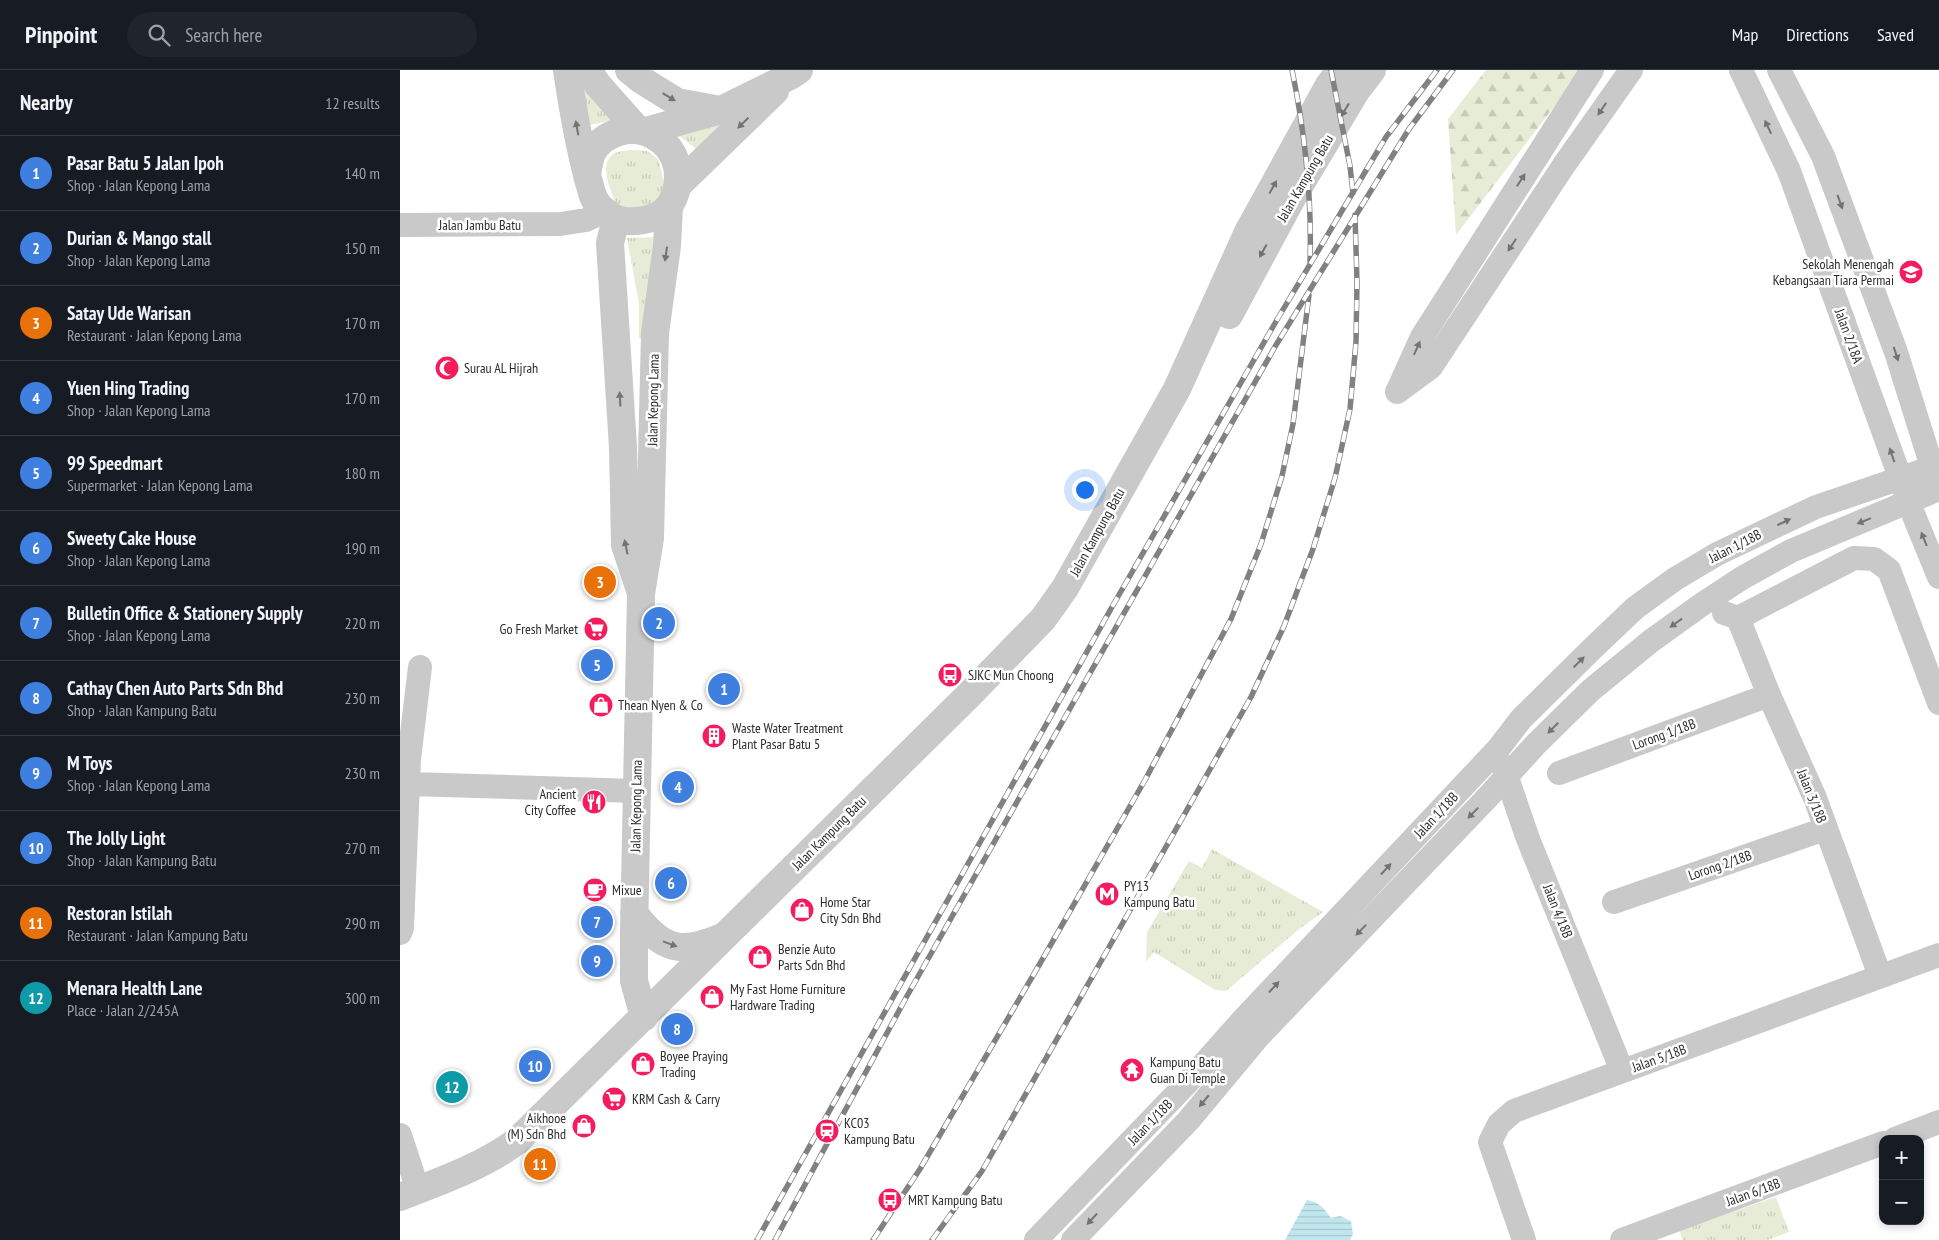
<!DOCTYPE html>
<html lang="en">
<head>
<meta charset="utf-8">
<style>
	:root { --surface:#171b24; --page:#20242c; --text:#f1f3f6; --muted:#9ea1a6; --line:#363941; --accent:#f51c5e }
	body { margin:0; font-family:"PT Sans Narrow",sans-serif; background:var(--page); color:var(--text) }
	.controls { position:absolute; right:15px; bottom:15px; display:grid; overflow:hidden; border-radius:10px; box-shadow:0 2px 8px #0003 }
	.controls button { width:45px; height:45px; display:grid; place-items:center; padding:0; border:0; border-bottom:1px solid var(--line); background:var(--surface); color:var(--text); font:25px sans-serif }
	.you { position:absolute; left:684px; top:419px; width:18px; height:18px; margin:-12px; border:4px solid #fff; border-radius:50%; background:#1a73e8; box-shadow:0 0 0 8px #1a73e833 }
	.badge { display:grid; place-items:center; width:32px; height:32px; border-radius:50%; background:var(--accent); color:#fff; font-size:16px; font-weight:700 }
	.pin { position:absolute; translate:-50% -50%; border:2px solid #fff; box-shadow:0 1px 5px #0006 }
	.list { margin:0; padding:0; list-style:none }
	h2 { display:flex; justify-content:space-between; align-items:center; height:65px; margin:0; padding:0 20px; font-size:21px }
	h2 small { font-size:16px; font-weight:400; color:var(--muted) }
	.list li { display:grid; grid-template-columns:32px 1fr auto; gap:15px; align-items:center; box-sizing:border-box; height:75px; padding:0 20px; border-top:1px solid var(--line) }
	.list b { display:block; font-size:19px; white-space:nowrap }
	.list p { margin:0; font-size:16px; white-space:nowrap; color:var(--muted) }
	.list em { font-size:16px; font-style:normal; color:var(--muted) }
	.icon { flex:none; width:28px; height:28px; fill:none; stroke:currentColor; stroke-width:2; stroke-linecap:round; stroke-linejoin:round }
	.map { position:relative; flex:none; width:1539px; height:1170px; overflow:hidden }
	header { display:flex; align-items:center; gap:30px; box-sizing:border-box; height:70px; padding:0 25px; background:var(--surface); border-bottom:1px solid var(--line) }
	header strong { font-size:24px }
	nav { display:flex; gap:28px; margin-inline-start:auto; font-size:18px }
	.search { width:350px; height:45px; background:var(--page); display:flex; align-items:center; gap:12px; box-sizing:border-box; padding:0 18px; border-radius:28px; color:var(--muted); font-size:19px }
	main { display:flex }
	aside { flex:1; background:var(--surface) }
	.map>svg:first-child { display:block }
	.grass { fill:url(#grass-tufts) }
	.forest { fill:url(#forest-firs) }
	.water { fill:url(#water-rules) }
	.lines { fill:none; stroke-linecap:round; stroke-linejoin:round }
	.minor { stroke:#c9c9c9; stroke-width:24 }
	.tertiary { stroke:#c9c9c9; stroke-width:28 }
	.rail-casing { stroke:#818181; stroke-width:5.5 }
	.rail { stroke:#fff; stroke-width:4; stroke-dasharray:11; stroke-linecap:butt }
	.oneway { fill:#737373 }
	.labels { text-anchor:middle; stroke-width:5; stroke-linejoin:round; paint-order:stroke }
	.street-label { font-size:14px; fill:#2c2c2c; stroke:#fff }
	.poi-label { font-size:14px; fill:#2c2c2c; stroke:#fff; text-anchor:start }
</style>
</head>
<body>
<header>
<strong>Pinpoint</strong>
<div class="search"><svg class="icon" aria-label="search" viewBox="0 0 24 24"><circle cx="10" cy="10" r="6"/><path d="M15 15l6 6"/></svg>Search here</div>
<nav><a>Map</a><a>Directions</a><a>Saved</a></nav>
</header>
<main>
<aside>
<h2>Nearby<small>12 results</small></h2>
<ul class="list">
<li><span class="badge" style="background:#3f7fe0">1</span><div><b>Pasar Batu 5 Jalan Ipoh</b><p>Shop · Jalan Kepong Lama</p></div><em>140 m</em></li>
<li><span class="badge" style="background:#3f7fe0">2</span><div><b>Durian &amp; Mango stall</b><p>Shop · Jalan Kepong Lama</p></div><em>150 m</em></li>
<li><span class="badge" style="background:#e8710a">3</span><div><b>Satay Ude Warisan</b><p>Restaurant · Jalan Kepong Lama</p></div><em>170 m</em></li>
<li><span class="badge" style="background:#3f7fe0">4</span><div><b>Yuen Hing Trading</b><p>Shop · Jalan Kepong Lama</p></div><em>170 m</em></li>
<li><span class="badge" style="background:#3f7fe0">5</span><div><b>99 Speedmart</b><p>Supermarket · Jalan Kepong Lama</p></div><em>180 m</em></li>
<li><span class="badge" style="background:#3f7fe0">6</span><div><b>Sweety Cake House</b><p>Shop · Jalan Kepong Lama</p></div><em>190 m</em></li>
<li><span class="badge" style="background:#3f7fe0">7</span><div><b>Bulletin Office &amp; Stationery Supply</b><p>Shop · Jalan Kepong Lama</p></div><em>220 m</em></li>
<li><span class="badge" style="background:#3f7fe0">8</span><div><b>Cathay Chen Auto Parts Sdn Bhd</b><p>Shop · Jalan Kampung Batu</p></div><em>230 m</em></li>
<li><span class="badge" style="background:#3f7fe0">9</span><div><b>M Toys</b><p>Shop · Jalan Kepong Lama</p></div><em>230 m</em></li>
<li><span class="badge" style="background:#3f7fe0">10</span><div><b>The Jolly Light</b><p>Shop · Jalan Kampung Batu</p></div><em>270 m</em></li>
<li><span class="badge" style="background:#e8710a">11</span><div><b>Restoran Istilah</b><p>Restaurant · Jalan Kampung Batu</p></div><em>290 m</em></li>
<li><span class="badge" style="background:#0f9aa8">12</span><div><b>Menara Health Lane</b><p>Place · Jalan 2/245A</p></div><em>300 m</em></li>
</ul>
</aside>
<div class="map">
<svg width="1539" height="1170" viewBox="0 0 1539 1170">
	<defs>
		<pattern id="grass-tufts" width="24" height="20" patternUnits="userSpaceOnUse" patternTransform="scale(1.25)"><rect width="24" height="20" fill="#e7ecd7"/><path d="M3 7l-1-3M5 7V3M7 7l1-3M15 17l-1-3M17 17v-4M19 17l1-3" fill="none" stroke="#c6cbb9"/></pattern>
		<pattern id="forest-firs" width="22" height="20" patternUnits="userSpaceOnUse" patternTransform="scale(1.25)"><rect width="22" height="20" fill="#e7ecd7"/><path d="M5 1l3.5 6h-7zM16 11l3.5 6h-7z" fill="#c6cbb9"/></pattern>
		<pattern id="water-rules" width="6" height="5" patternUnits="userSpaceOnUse" patternTransform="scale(1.25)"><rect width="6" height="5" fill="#c1e7ee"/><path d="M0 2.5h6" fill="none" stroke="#a6c6cc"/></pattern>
	</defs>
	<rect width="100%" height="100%" fill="#fff"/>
	<path class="grass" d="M180,7L214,50L190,55Z
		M328,51L299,81L279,66Z
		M230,80L247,81L258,89L264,111L263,119L257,131L239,140L217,136C212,124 199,97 211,86C216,81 224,81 230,80Z
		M258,167L243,269L239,268V234L227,168Z
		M812,779L923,842L898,860L826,921L815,920L754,882L746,892L747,862L789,791L802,798Z
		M1376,1127L1389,1162L1367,1170H1283L1279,1160Z"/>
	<path class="forest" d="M1086,0H1182L1056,165L1048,49Z"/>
	<path class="water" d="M907,1130C919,1132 924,1138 931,1148L940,1146L951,1151L953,1164L950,1170H885Z"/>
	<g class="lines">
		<path class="minor" d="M1341,0L1389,101L1514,446L1539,507
			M1379,0L1423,86L1496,282L1537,413
			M0,155L160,154L186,150L205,141
			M998,320L1022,267L1192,0
			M997,322L1031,297L1164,95L1231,0
			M1324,543L1338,548L1454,488L1474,489L1489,500L1539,633
			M1338,548L1369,625L1415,728L1480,906
			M1103,696L1128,769L1222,1001
			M1159,703L1369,625
			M9,714L236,721
			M1214,832L1425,759
			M0,863L2,858L9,689L20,597
			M0,1065L18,1120
			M1495,1069L1539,1052
			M636,1170L786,1014L841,952L1098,679L1121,649L1194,577L1235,538L1275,509L1317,484L1416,437L1539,395
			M673,1170L788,1051L858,967L1086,729L1136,674L1191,620L1251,571L1301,535L1342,508L1391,481L1539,419
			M1124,1170L1090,1072L1099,1054L1114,1041L1539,885
			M1222,1170L1483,1073"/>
		<path class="tertiary" d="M167,0C173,41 180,83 192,123C195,134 202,139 211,146C227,156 259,151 270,135C284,111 280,80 254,66C234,54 204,61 192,83C189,90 188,99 187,106
			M188,0L198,15L237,59
			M229,0L240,9L277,32L315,39
			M246,61L321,40L390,6L399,0
			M278,115L375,21
			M216,149L210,173L223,377L225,475L240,520
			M829,245L892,128L956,21L972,0
			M234,843C262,880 280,885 322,867
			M244,947L234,911V863L241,524L250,468L255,263L267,176L269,136
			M0,1127C40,1111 82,1097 117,1071L569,625L643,549L665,518L777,319L848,162L929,15L941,0"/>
		<defs>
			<path id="rail" d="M892,0C905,63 912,128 910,192
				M931,0L950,96L953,123
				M357,1170L712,537L878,248L986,67L1037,0
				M375,1170L507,926L876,275L1009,59L1053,0
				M473,1170L520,1099L638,897L745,710L831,549L861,474L882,406L893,354L909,225
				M532,1170L582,1101L851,627L884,556L913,479L935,408L950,339L956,272L957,212L955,145"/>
		</defs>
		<use href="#rail" class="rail-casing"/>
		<use href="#rail" class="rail"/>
	</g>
	<defs><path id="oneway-solid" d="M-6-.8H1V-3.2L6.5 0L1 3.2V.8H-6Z" transform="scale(1.25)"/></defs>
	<g class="oneway">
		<use href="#oneway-solid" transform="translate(269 27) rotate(31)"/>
		<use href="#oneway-solid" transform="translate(1202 39) rotate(124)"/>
		<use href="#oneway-solid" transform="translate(945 40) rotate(121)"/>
		<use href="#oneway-solid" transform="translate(343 53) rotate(136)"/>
		<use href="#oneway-solid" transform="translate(1368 57) rotate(-115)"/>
		<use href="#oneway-solid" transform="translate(177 58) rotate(-100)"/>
		<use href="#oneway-solid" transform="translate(1121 110) rotate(-57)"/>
		<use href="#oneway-solid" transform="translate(873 117) rotate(-61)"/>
		<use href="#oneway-solid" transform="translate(1440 132) rotate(70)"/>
		<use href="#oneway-solid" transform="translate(1112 175) rotate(123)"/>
		<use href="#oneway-solid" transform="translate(863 181) rotate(119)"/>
		<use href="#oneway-solid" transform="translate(266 184) rotate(98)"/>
		<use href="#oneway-solid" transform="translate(1017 278) rotate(-66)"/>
		<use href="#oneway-solid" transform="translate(1496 284) rotate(72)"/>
		<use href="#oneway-solid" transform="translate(220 329) rotate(-93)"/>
		<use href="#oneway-solid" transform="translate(1492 385) rotate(-109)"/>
		<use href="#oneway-solid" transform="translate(1464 451) rotate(158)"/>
		<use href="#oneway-solid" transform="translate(1384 452) rotate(-25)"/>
		<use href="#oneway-solid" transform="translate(1524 469) rotate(-112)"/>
		<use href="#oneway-solid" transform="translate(226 477) rotate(-102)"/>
		<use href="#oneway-solid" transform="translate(1276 553) rotate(144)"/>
		<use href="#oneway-solid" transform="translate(1179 592) rotate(-44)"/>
		<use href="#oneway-solid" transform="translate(1153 658) rotate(135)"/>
		<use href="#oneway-solid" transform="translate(1073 743) rotate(134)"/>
		<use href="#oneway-solid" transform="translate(986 799) rotate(-47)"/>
		<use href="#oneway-solid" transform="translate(961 860) rotate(134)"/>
		<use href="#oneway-solid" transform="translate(270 874) rotate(20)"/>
		<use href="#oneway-solid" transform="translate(874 917) rotate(-47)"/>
		<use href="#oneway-solid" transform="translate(804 1031) rotate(130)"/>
		<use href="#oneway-solid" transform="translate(692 1149) rotate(133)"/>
	</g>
	<defs>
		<symbol id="school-disc" viewBox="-11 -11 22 22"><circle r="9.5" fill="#f51c5e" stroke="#fff"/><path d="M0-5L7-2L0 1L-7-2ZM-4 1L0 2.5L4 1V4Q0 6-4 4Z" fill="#fff"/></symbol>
		<symbol id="mosque-disc" viewBox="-11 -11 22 22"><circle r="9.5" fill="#f51c5e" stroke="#fff"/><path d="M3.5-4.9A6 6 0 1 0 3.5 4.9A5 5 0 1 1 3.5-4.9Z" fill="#fff"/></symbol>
		<symbol id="supermarket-disc" viewBox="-11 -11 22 22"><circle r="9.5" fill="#f51c5e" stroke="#fff"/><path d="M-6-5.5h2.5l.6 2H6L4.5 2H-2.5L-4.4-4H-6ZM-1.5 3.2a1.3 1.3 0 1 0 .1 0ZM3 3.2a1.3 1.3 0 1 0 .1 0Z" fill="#fff"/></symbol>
		<symbol id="bus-disc" viewBox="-11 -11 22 22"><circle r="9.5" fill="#f51c5e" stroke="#fff"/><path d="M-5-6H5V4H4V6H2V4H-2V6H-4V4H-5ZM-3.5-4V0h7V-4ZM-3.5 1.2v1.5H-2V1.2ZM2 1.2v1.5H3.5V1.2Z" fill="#fff"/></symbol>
		<symbol id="shop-disc" viewBox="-11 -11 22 22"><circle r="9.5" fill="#f51c5e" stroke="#fff"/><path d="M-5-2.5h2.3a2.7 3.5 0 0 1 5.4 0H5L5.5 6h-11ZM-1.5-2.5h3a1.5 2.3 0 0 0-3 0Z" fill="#fff"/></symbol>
		<symbol id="building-disc" viewBox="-11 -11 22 22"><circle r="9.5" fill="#f51c5e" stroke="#fff"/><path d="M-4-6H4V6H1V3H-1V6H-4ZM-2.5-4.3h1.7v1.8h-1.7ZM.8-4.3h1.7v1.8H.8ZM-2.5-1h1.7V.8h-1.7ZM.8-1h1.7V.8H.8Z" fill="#fff"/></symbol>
		<symbol id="restaurant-disc" viewBox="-11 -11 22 22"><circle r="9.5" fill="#f51c5e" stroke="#fff"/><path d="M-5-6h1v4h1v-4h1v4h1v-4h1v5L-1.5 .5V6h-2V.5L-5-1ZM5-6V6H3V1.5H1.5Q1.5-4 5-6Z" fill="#fff"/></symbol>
		<symbol id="cafe-disc" viewBox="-11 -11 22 22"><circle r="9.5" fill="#f51c5e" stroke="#fff"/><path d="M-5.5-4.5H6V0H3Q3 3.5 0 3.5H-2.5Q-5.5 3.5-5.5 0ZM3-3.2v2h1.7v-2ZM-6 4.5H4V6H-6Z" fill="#fff"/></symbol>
		<symbol id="metro-disc" viewBox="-11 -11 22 22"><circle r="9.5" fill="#f51c5e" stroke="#fff"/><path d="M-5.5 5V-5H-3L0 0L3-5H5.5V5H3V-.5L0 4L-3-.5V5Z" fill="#fff"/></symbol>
		<symbol id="temple-disc" viewBox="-11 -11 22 22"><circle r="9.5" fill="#f51c5e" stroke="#fff"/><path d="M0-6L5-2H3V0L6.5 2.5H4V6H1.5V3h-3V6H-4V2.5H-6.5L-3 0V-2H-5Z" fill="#fff"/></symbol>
		<symbol id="station-disc" viewBox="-11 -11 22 22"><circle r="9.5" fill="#f51c5e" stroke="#fff"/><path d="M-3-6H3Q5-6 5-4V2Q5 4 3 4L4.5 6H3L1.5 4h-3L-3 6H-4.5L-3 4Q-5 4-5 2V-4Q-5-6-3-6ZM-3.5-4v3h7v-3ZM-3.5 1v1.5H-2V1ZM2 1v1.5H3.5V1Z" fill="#fff"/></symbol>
	</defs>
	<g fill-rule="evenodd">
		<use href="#school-disc" x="1497" y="188" width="28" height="28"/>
		<use href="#mosque-disc" x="33" y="284" width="28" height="28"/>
		<use href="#supermarket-disc" x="182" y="545" width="28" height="28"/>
		<use href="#bus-disc" x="536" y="591" width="28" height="28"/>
		<use href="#shop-disc" x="187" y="621" width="28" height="28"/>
		<use href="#building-disc" x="300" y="652" width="28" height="28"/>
		<use href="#restaurant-disc" x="180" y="718" width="28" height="28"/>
		<use href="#cafe-disc" x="181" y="806" width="28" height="28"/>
		<use href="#metro-disc" x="693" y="810" width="28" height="28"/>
		<use href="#shop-disc" x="388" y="826" width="28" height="28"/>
		<use href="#shop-disc" x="346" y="873" width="28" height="28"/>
		<use href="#shop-disc" x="298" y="913" width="28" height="28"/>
		<use href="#shop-disc" x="229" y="980" width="28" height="28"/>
		<use href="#temple-disc" x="718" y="986" width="28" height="28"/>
		<use href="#supermarket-disc" x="200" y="1015" width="28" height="28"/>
		<use href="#shop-disc" x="170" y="1042" width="28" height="28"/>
		<use href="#station-disc" x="413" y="1047" width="28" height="28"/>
		<use href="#bus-disc" x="476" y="1116" width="28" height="28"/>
	</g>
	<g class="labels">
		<g class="street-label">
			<text transform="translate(905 108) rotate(-60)" y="5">Jalan Kampung Batu</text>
			<text x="80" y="160">Jalan Jambu Batu</text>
			<text transform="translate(1449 266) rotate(70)" y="5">Jalan 2/18A</text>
			<text transform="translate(253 330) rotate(-89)" y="5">Jalan Kepong Lama</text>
			<text transform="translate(697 462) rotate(-61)" y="5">Jalan Kampung Batu</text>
			<text transform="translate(1335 476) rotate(-27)" y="5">Jalan 1/18B</text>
			<text transform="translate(1264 664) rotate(-20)" y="5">Lorong 1/18B</text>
			<text transform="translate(1412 726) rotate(68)" y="5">Jalan 3/18B</text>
			<text transform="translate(236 736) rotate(-89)" y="5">Jalan Kepong Lama</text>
			<text transform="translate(1036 745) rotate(-47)" y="5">Jalan 1/18B</text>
			<text transform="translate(429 763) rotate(-45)" y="5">Jalan Kampung Batu</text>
			<text transform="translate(1320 795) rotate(-19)" y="5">Lorong 2/18B</text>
			<text transform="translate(1158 841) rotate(68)" y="5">Jalan 4/18B</text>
			<text transform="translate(1259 988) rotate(-20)" y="5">Jalan 5/18B</text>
			<text transform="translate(750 1052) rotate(-46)" y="5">Jalan 1/18B</text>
			<text transform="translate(1353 1122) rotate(-20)" y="5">Jalan 6/18B</text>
		</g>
		<g class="poi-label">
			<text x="1494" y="199" text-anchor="end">Sekolah Menengah<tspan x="1494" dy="16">Kebangsaan Tiara Permai</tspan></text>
			<text x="64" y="303">Surau AL Hijrah</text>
			<text x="178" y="564" text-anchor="end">Go Fresh Market</text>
			<text x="568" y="610">SJKC Mun Choong</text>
			<text x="218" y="640">Thean Nyen &amp; Co</text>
			<text x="332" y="663">Waste Water Treatment<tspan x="332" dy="16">Plant Pasar Batu 5</tspan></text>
			<text x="176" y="729" text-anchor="end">Ancient<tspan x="176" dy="16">City Coffee</tspan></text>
			<text x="724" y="821">PY13<tspan x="724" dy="16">Kampung Batu</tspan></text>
			<text x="212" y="825">Mixue</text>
			<text x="420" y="837">Home Star<tspan x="420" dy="16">City Sdn Bhd</tspan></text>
			<text x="378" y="884">Benzie Auto<tspan x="378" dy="16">Parts Sdn Bhd</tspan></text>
			<text x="330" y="924">My Fast Home Furniture<tspan x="330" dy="16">Hardware Trading</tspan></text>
			<text x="260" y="991">Boyee Praying<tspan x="260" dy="16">Trading</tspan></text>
			<text x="750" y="997">Kampung Batu<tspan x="750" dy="16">Guan Di Temple</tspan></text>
			<text x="232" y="1034">KRM Cash &amp; Carry</text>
			<text x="166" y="1053" text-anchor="end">Aikhooe<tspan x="166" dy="16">(M) Sdn Bhd</tspan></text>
			<text x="444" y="1058">KC03<tspan x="444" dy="16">Kampung Batu</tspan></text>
			<text x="508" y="1135">MRT Kampung Batu</text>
		</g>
	</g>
</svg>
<div class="controls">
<button>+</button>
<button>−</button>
</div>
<div class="you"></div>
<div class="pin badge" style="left:324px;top:619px;background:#3f7fe0">1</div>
<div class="pin badge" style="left:259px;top:553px;background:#3f7fe0">2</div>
<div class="pin badge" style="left:200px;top:512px;background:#e8710a">3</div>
<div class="pin badge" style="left:278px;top:717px;background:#3f7fe0">4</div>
<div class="pin badge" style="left:197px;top:595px;background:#3f7fe0">5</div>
<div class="pin badge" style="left:271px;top:813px;background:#3f7fe0">6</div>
<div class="pin badge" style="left:197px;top:852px;background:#3f7fe0">7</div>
<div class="pin badge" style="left:277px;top:959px;background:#3f7fe0">8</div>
<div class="pin badge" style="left:197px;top:891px;background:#3f7fe0">9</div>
<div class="pin badge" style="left:135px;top:996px;background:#3f7fe0">10</div>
<div class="pin badge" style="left:140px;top:1094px;background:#e8710a">11</div>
<div class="pin badge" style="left:52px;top:1017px;background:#0f9aa8">12</div>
</div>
</main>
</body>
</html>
